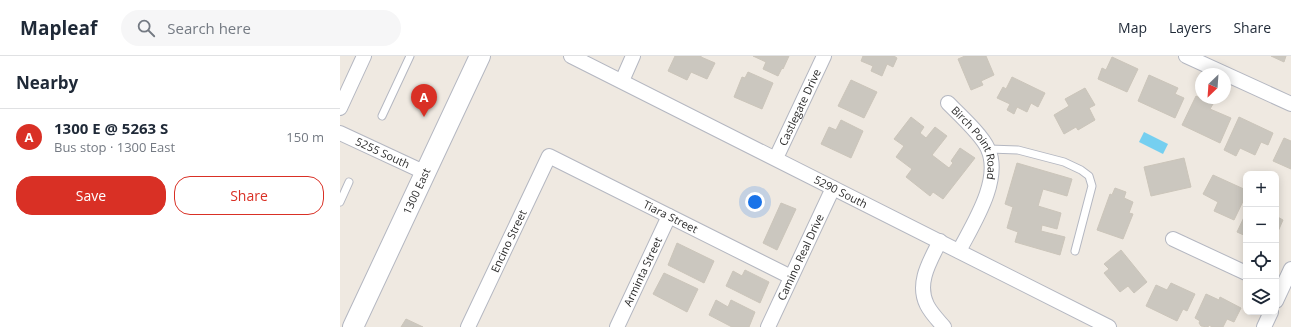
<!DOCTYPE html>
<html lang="en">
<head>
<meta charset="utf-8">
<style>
	:root { --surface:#fff; --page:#f6f6f7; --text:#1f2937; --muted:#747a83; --line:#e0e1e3; --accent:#d93025 }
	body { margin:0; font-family:"Open Sans",sans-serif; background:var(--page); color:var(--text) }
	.controls { position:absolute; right:12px; bottom:12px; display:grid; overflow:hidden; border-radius:8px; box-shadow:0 2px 10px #0003 }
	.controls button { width:36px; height:36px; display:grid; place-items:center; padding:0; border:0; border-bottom:1px solid var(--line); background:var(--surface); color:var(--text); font:20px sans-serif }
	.compass { position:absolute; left:855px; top:12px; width:36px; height:36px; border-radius:50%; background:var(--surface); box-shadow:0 2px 10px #0003; rotate:205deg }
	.you { position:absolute; left:415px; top:146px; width:14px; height:14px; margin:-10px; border:3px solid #fff; border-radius:50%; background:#1a73e8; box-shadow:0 0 0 6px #1a73e833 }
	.badge { display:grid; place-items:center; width:26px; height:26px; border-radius:50%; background:var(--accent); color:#fff; font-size:13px; font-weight:700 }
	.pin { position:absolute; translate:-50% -33px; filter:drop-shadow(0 1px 2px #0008) }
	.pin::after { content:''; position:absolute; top:21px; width:14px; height:12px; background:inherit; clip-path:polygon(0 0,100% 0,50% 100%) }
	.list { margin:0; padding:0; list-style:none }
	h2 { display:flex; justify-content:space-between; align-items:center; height:52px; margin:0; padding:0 16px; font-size:17px }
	h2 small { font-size:13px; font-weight:400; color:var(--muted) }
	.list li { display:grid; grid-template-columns:26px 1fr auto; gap:12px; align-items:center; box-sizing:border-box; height:56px; padding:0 16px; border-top:1px solid var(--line) }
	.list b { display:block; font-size:15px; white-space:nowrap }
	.list p { margin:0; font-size:13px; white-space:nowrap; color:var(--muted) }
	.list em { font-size:13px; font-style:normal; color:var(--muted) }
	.actions { display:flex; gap:8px; padding:12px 16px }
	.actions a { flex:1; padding:9px 0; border:1px solid var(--accent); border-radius:16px; text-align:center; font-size:14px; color:var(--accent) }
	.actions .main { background:var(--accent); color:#fff }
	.icon { flex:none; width:22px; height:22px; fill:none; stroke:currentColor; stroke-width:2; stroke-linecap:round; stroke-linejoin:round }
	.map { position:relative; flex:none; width:951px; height:271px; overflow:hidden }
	header { display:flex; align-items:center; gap:24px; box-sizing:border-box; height:56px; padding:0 20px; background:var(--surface); border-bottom:1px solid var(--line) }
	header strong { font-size:19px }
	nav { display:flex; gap:22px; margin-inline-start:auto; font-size:14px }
	.search { width:280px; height:36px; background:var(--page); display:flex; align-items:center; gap:10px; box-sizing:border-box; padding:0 14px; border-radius:22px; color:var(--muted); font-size:15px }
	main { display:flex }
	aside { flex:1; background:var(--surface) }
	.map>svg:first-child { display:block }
	.water { fill:#75cff0 }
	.building { fill:#cbc7bf; stroke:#cbc5ba }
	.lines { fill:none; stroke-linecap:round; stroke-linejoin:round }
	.service-casing { stroke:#b4b7c1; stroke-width:9 }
	.minor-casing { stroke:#b4b7c1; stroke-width:16 }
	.secondary-casing { stroke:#b4b7c1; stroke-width:22 }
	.service { stroke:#fff; stroke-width:7 }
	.minor { stroke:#fff; stroke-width:14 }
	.secondary { stroke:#fff; stroke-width:20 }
	.labels { text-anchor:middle; stroke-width:4; stroke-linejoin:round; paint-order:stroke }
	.street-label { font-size:11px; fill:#2e2e2e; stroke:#fff }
</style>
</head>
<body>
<header>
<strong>Mapleaf</strong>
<div class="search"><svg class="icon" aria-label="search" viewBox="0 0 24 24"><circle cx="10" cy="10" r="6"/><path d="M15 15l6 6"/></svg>Search here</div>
<nav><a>Map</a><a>Layers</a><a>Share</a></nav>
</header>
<main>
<aside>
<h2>Nearby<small></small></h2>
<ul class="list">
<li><span class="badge">A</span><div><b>1300 E @ 5263 S</b><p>Bus stop · 1300 East</p></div><em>150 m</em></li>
</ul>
<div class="actions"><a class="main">Save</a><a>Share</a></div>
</aside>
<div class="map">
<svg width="951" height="271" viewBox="0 0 951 271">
	<rect width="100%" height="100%" fill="#efe9e1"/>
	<path class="water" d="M804,76L828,88L823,98L799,86Z"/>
	<path class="building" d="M335,0H361V1L375,7L367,23L351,16L347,24L328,15Z
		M413,0H449L443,13L442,12L438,20L423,13L426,6Z
		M523,0H554L557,2L553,11L547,8L542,20L531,15L533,10L521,5Z
		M625,0H646L654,19L641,25L643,29L631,34L618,3Z
		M931,0H946L944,6Z
		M772,1L798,13L787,36L758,23L762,12L766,14Z
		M408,16L433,27L422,53L394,41L402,21L405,22Z
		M809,19L838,32L835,38L844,42L835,62L798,45Z
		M672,21L705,37L698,51L691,47L687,56L677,51L674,58L667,54L670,48L657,42L663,31L666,33Z
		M511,24L537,36L524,62L498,50Z
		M745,32L755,49L749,52L755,64L738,74L736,71L724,78L714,59L729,50L725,43Z
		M856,40L873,48L870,53L891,62L880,87L842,69Z
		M571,61L584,71L580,77L586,82L595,71L607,80L592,99L609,112L613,107L611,105L620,92L635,102L603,143L593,136L590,140L566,121L572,113L556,101L564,90L554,83Z
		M899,61L933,77L928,89L921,86L915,99L900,92L896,100L884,94Z
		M501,64L523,75L511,102L481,88L489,71L496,74Z
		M944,82L951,85V113L933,105Z
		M844,102L851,131L811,140L804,111Z
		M677,107L732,123L727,140L703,133L698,150L721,157L717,173L702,169L701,175L725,181L720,199L675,186L678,176L667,172L673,151L665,148Z
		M873,119L906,134V139L894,164L874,155L878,146L863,138Z
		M775,132L786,136L784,142L793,146L789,157L793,158L783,183L757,174L770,138L772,139Z
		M441,147L456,153L437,194L423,187Z
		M906,157V180L897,176Z
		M936,160L943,164L936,180Z
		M337,187L374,205L364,227L328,209Z
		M781,194L807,226L794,237L788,230L780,236L764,217L769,213L764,208Z
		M405,214L429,226L420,247L386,230L393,215L402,220Z
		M324,217L358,233L347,256L313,238Z
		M831,227L855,238L847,255L843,253L837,265L806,250L816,229L827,234Z
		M866,238L879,244L880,241L901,252L894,266L887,263L883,271H872L869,269L868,271L861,270L859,267L860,265L855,262Z
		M376,244L388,251L391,244L415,256L409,271H392L369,259Z
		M66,263L83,271H61Z"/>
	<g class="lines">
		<defs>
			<path id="service" d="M42,60L70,0
				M649,93L678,94L724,106L741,114L749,120L752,130L735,195
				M0,146L9,126"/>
			<g id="minor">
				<path id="s1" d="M231,0L769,271"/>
				<path d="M846,0L951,48"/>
				<path d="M282,25L293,0"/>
				<path id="s2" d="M608,47C619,58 643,80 648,93C662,124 633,168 619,195"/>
				<path d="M0,52L24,0"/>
				<path id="s3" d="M0,77L86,117"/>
				<path id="s4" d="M436,102L484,0"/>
				<path d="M833,183L906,217"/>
				<path d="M600,185C590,205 576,227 587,249C591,257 598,264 604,271"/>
				<path d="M936,245L951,213"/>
				<path id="s5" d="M128,271L209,100L451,221"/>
				<path id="s6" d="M277,271L329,160"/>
				<path id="s7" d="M428,271L493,132"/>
				<path d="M924,271L931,256"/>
			</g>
			<g id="secondary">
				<path id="s8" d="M13,271L140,0"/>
			</g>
		</defs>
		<use href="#service" class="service-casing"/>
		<use href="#minor" class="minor-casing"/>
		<use href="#secondary" class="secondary-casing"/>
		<use href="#service" class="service"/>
		<use href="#minor" class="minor"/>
		<use href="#secondary" class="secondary"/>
	</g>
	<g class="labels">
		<g class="street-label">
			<text dy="4" stroke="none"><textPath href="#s4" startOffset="56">Castlegate Drive</textPath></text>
			<text dy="4" stroke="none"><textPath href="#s2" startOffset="50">Birch Point Road</textPath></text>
			<text dy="4" stroke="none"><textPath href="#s3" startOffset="47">5255 South</textPath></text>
			<text dy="4" stroke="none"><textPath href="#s1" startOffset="302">5290 South</textPath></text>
			<text dy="4" stroke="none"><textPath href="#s8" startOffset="150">1300 East</textPath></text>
			<text dy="4" stroke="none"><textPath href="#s5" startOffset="325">Tiara Street</textPath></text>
			<text dy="4" stroke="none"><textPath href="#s5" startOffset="95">Encino Street</textPath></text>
			<text dy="4" stroke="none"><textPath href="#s7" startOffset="77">Camino Real Drive</textPath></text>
			<text dy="4" stroke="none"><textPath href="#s6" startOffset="61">Arminta Street</textPath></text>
		</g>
	</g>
</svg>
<div class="controls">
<button>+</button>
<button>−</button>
<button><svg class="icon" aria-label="locate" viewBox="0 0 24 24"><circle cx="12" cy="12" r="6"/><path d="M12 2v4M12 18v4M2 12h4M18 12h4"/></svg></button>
<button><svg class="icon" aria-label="layers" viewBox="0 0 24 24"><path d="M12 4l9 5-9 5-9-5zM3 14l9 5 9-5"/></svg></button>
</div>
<svg class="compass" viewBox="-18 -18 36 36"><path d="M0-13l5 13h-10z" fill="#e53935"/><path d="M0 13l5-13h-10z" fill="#747a83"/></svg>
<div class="you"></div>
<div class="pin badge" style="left:84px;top:61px">A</div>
</div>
</main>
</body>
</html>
